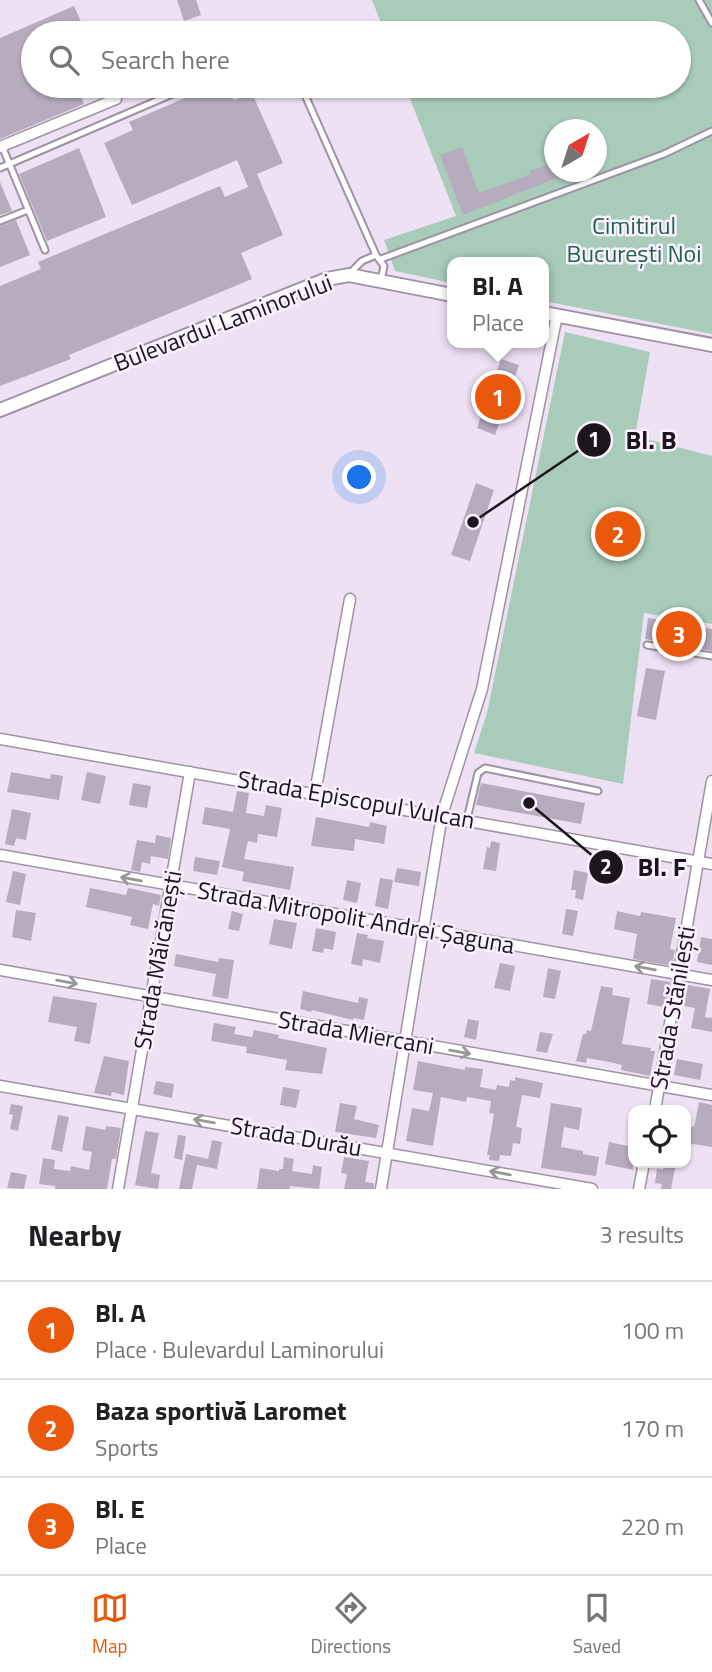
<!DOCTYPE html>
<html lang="en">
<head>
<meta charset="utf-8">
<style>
	:root { --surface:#fff; --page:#f6f6f6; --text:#202124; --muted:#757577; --line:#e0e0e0; --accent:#ea580c }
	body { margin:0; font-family:"Titillium Web",sans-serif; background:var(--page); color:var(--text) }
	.controls { position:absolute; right:21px; bottom:21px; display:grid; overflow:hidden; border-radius:14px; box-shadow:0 2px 5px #0004 }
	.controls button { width:63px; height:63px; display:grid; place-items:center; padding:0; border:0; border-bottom:2px solid var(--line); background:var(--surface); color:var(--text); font:35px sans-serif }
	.compass { position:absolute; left:544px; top:119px; width:63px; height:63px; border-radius:50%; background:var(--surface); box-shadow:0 2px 5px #0004; rotate:39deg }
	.you { position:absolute; left:360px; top:478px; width:24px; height:24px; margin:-18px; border:5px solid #fff; border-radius:50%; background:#1a73e8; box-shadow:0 0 0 10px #1a73e833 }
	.badge { display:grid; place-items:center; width:46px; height:46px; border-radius:50%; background:var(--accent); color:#fff; font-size:23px; font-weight:700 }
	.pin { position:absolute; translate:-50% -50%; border:4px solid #fff; box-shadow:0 2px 7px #0006 }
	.popup { position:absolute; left:447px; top:257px; width:102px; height:91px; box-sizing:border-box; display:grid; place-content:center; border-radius:14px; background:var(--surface); filter:drop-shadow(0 2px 5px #0005); font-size:23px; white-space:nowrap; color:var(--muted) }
	.popup b { font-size:26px; color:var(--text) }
	.popup::after { content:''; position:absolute; left:50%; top:100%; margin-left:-14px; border:14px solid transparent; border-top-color:var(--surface) }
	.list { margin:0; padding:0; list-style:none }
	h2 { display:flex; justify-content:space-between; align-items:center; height:91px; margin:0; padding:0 28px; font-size:30px }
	h2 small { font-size:23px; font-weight:400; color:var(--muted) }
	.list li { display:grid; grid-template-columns:46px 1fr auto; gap:21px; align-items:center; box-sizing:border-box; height:98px; padding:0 28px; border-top:2px solid var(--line) }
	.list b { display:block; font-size:26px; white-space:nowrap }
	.list p { margin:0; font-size:23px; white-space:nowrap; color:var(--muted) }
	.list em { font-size:23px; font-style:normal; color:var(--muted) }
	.icon { flex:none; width:38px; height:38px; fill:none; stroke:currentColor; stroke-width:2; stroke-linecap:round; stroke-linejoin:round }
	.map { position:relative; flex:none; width:712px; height:1189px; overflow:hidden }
	.search { position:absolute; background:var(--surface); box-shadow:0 2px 5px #0004; left:21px; right:21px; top:21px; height:77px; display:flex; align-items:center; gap:18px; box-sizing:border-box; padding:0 24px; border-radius:38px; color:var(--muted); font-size:26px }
	.sheet { height:385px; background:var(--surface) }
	nav { display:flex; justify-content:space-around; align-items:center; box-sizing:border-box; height:98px; border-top:2px solid var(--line); background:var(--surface); font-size:19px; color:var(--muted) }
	nav a { display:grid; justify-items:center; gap:4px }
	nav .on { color:var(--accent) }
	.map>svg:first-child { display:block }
	.green { fill:#a9ccba; fill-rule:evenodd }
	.building { fill:#b7acbe }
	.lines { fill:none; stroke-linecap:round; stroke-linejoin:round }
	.service-casing { stroke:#9e93a4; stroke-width:9 }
	.minor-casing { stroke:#9e93a4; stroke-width:13 }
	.tertiary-casing { stroke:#9e93a4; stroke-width:16 }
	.service { stroke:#fff; stroke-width:5 }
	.minor { stroke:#fff; stroke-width:10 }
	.tertiary { stroke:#fff; stroke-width:12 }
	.oneway { stroke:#989699 }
	.labels { text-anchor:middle; stroke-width:5; stroke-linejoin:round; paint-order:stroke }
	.park-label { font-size:24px; fill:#1d6548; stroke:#faf0ff }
	.street-label { font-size:24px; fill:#1b161d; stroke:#faf0ff }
	.leader { fill:none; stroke:#1b161d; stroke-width:2.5 }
	.callout-dot { fill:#1b161d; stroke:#faf0ff; stroke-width:2.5 }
	.mark-label { font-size:21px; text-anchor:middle; font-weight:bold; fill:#fff }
	.callout-label { font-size:26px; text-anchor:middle; font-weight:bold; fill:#1b161d; stroke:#faf0ff; stroke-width:5; stroke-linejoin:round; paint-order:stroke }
</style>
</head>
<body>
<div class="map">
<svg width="712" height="1189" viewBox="0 0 712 1189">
	<rect width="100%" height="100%" fill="#eee1f4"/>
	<path class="green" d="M372,0H712V334L544,301V262H452V283L395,271L384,240L456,216L405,86H679V33H385ZM554,130H596V172H554Z
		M565,332L650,352L635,436L712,456V624L644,613L623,784L474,753L487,713Z"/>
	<path class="building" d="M177,0H196L201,15L184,21Z
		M74,6L86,33H33V86H77L84,104L0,139V38Z
		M213,86H228L234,100L252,93L283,163L257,174L283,235L241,253L252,279L69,355L71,359L0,386V286L41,269L38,262L220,186L225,197L248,187L237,160L132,205L104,143L133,130L129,122Z
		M597,135L606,159L597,163Z
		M462,147L479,193L531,174L529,171L555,162V172H572L463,215L440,155Z
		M79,148L106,217L47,241L19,174Z
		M0,182L12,211L0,215Z
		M16,220L30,255L0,267V226Z
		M501,359L519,365L495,435L477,428Z
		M476,483L494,490L470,561L451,555Z
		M648,618L712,629V651L645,639Z
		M646,668L665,671L656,720L637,716Z
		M11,772L50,779L51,774L63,776L59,800L7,792Z
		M87,772L106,776L100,804L81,800Z
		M133,783L151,786L147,808L129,805Z
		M481,783L585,803L581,824L476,805Z
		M237,791L249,793L246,813L264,816L266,805L282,808L277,837L258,834L257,843L248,841L244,859L294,867L290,890L242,881L244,872L222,867L230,829L202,824L205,807L233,812Z
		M12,809L31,813L26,840L16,838L14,846L5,844Z
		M316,817L369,827L370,822L387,826L384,844L355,839L354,851L311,846Z
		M156,835L171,838L168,859L151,856L150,864L142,862L140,872L131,870L137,840L155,843Z
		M491,841L500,843L496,871L483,869L487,847L490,848Z
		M195,857L220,861L217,875L193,871Z
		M397,868L421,872L419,886L394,882Z
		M574,870L588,873L583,900L575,898L576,890H571Z
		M13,871L26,874L20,905L6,902Z
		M380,878L393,880L388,909L375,906Z
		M347,880L361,883L357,903L343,900Z
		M90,888L126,895L128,888L161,895L159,906L153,904L148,929L130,925L132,917L86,907Z
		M566,909L578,911L573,936L562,934Z
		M16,910L36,913L31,941L12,937Z
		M232,911L243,914L239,931L228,929Z
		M617,911L640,916L641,912L676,918L670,949L675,950L672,966L633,959L637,934L614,929Z
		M274,919L297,923L292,949L269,944Z
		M316,928L336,932L333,950L324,948L323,953L312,951Z
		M357,933L368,935L367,938L384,941L380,963L363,959L362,966L351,964Z
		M701,937L712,939V965L697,962Z
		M176,954L218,962L219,958L234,960L228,999L212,996L216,974L174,966Z
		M500,963L515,966L510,991L494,988Z
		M548,968L561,971L555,999L543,997Z
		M651,979L670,982L665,1007L647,1004Z
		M688,985L710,989L705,1017L712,1018V1032L691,1028L695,1008L684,1006Z
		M601,986L613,988L612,995L630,998L622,1044L651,1048L650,1051H655L650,1076L621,1070L622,1065L609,1062L587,1058L586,1063L576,1061L583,1034H586L587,1030L591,1031Z
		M303,991L358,1003L359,997L368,999L364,1020L353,1018V1020L312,1010L311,1012L300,1009Z
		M53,996L97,1003L90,1044L74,1041L77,1027L48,1022Z
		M468,1019L479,1021L476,1040L464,1037Z
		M214,1023L236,1027L234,1034L252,1037L254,1030L279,1035L278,1038L327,1048L322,1074L285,1070L287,1060L246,1053L247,1047L211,1041Z
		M540,1032L553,1034L547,1053L536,1051Z
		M104,1056L129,1061L124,1095L112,1092L111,1096L94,1093Z
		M677,1059L703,1064L700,1080L674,1075Z
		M418,1061L465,1070V1067L483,1069L480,1087L496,1090L497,1085L509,1087L510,1080L515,1081V1077L543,1083L540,1098L522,1095L516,1127L522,1128L520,1144L513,1143L511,1156L500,1155L499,1161L489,1160L490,1155H487L494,1114L489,1113L491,1101L467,1097L466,1102L441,1097L433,1146L406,1141L412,1108L429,1111L433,1093L413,1090Z
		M156,1081L174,1084L172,1098L153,1094Z
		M283,1087L300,1090L296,1108L280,1105Z
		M699,1102L712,1105V1147L686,1143V1125L694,1127Z
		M340,1103L357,1106L354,1119L379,1125L376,1138L335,1132Z
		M551,1103L582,1108L579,1130L564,1127L561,1147L583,1151V1154L599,1157L596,1176L541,1168Z
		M11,1104L23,1106L18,1131L10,1129L13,1115L9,1114Z
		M58,1115L69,1117L62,1152L51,1149Z
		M86,1126L105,1130L106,1126L121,1128L116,1159H112L107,1189H55V1186L39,1184L43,1158L55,1160L54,1169L70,1171L71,1166L89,1170L92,1152L82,1150Z
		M145,1131L159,1133L151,1173L160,1175L158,1189L135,1185Z
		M178,1135L186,1136L182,1160L174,1158Z
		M212,1140L222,1142L217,1169L197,1165L192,1189H179L186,1154L208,1159Z
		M609,1142L633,1147V1170L605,1164Z
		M284,1157L294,1159L292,1171L312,1174L313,1165L322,1167L319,1189L290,1186V1189H257L260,1168L279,1171V1169H283Z
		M344,1157L369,1161L365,1182L374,1183V1189H344L347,1174L341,1173Z
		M667,1163H676L671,1189H661L662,1184L655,1183L657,1169L663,1170L664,1164L667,1165Z
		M11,1172L27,1175L24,1189L7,1188Z"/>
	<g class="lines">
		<defs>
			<path id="service" d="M699,0L712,23
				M301,86L376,255L384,266L381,281
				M2,146L45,250
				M0,168L191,86
				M0,221L28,210
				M381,259L664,154L712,131
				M350,273L362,261L376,255
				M647,645L712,656
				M467,819L478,773L485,768L598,791"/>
			<path id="minor" d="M0,147L116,99
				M0,739L712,864
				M315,793L350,599
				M0,855L712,980
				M0,970L712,1095
				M0,1086L592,1189
				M655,1110L712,781
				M118,1189L190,772
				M381,1189L442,815L482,689L557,315
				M639,1189L644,1163"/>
			<path id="tertiary" d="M544,313L712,345
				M0,410L327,279L349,275L452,295"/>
		</defs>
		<use href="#service" class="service-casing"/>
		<use href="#minor" class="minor-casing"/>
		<use href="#tertiary" class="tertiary-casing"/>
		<use href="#service" class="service"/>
		<use href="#minor" class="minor"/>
		<use href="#tertiary" class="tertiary"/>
	</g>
	<defs><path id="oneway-shaft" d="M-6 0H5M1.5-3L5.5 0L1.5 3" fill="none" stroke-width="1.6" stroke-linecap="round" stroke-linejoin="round" transform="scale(1.75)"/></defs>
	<g class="oneway">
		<use href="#oneway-shaft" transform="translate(131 879) rotate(-170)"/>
		<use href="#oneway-shaft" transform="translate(645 968) rotate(-170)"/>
		<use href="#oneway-shaft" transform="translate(67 982) rotate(10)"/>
		<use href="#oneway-shaft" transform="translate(460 1052) rotate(10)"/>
		<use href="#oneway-shaft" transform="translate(204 1121) rotate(-170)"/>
		<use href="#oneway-shaft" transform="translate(500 1173) rotate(-170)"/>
	</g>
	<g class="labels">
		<g class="park-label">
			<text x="634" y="234">Cimitirul<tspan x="634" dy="28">București Noi</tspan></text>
		</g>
		<g class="street-label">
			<text transform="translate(223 323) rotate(-21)" y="8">Bulevardul Laminorului</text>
			<text transform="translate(356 800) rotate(10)" y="8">Strada Episcopul Vulcan</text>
			<text transform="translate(356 918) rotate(10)" y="8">Strada Mitropolit Andrei Șaguna</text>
			<text transform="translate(158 960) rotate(-80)" y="8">Strada Măicănești</text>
			<text transform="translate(673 1008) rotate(-80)" y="8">Strada Stănilești</text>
			<text transform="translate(356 1033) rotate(10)" y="8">Strada Miercani</text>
			<text transform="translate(296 1137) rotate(10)" y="8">Strada Durău</text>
		</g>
	</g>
	<path class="leader" d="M473 522L594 440M529 803L606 867"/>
	<g class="callout-dot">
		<circle cx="473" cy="522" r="7"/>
		<circle cx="529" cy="803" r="7"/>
		<circle cx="594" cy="440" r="18"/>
		<circle cx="606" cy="867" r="18"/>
	</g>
	<g class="mark-label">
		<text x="594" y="447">1</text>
		<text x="606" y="874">2</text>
	</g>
	<g class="callout-label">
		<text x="651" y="449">Bl. B</text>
		<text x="662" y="876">Bl. F</text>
	</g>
</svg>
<div class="controls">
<button><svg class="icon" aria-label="locate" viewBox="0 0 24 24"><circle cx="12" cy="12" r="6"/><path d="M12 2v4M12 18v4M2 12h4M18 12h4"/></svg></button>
</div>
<svg class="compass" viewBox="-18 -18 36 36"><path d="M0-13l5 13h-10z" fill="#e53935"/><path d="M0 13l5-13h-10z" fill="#757577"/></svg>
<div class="you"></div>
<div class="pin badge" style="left:498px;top:397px">1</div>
<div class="popup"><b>Bl. A</b>Place</div>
<div class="pin badge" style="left:618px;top:534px">2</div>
<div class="pin badge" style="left:679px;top:634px">3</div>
<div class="search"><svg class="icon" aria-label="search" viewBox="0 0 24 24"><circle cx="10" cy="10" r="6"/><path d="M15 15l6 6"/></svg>Search here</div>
</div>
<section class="sheet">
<h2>Nearby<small>3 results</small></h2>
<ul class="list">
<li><span class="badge">1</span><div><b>Bl. A</b><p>Place · Bulevardul Laminorului</p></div><em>100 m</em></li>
<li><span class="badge">2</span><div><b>Baza sportivă Laromet</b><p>Sports</p></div><em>170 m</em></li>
<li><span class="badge">3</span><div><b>Bl. E</b><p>Place</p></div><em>220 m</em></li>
</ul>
</section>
<nav>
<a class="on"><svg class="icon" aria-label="map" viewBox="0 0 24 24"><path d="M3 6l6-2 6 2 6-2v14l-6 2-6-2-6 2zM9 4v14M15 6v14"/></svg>Map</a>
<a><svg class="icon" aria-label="directions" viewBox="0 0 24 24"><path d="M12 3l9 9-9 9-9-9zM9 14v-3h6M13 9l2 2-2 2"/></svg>Directions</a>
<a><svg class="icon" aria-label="saved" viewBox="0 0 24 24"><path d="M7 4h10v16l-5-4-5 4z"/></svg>Saved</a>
</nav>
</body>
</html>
